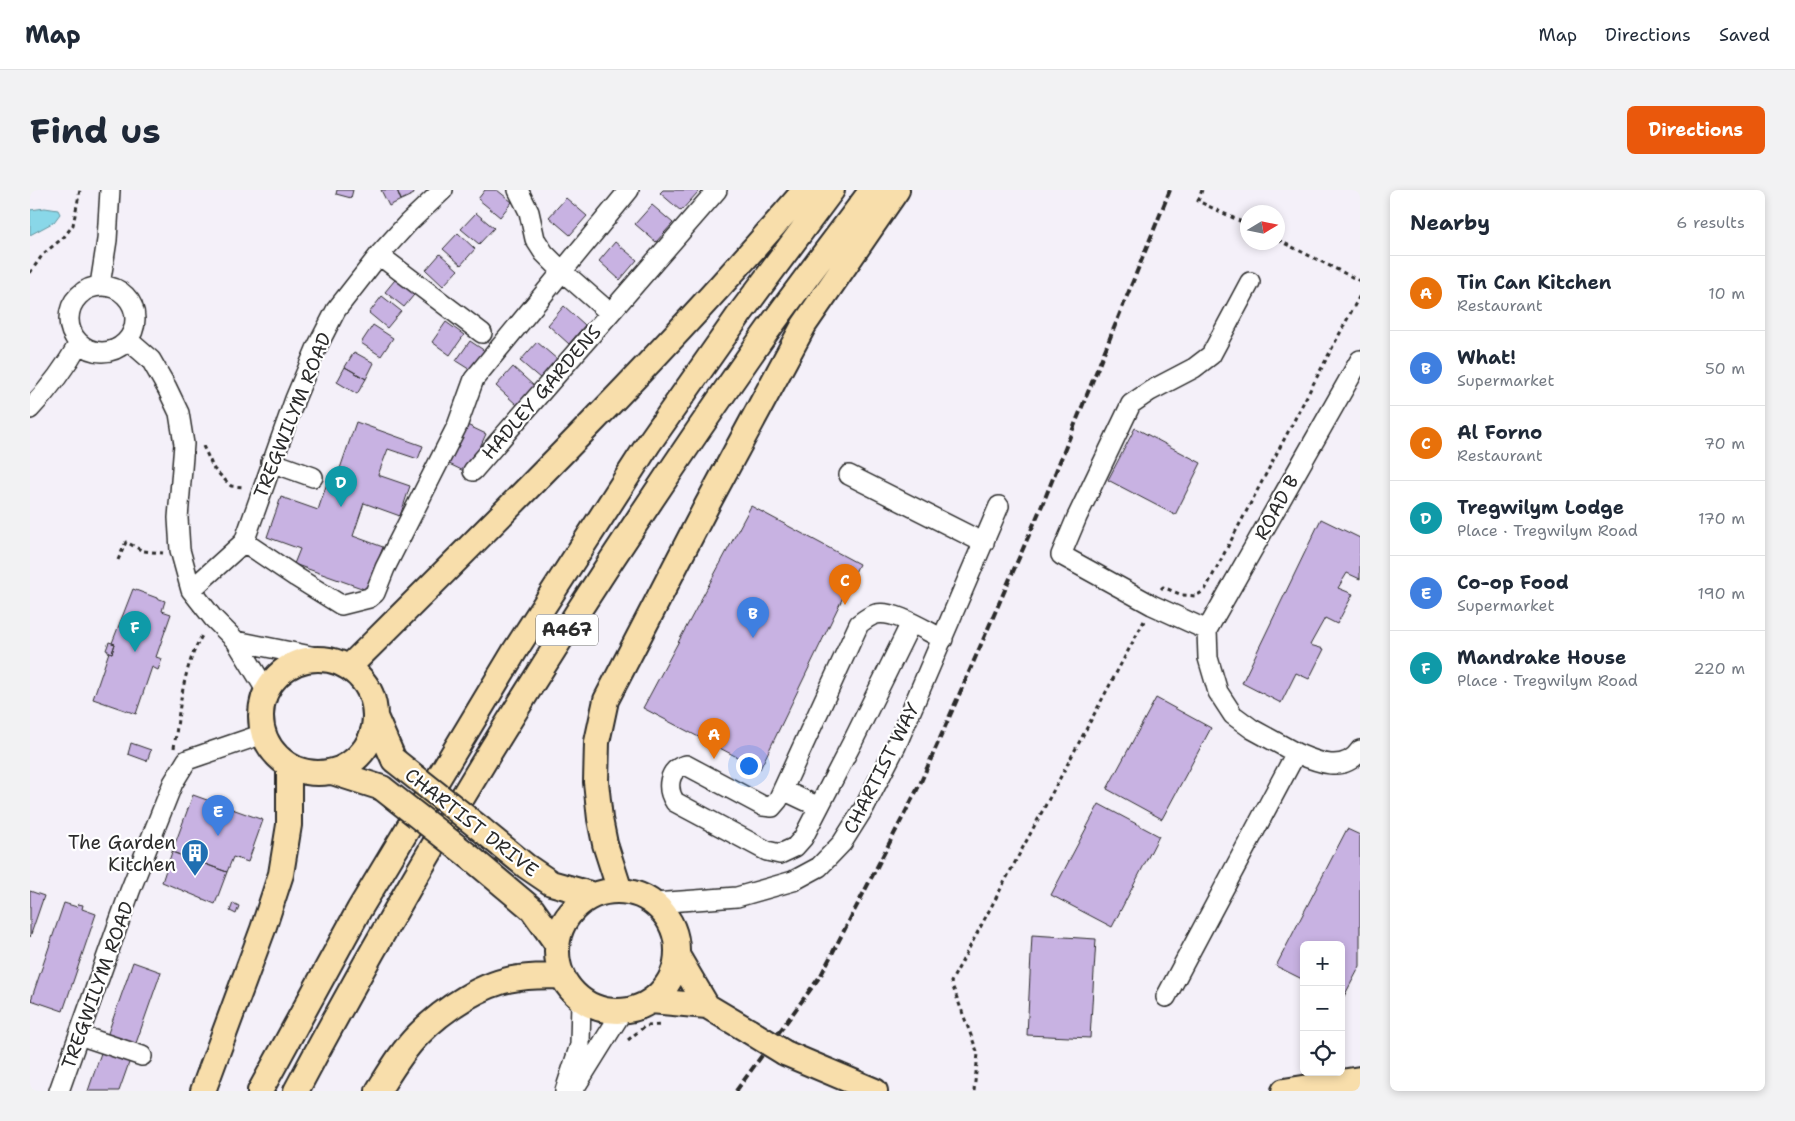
<!DOCTYPE html>
<html lang="en">
<head>
<meta charset="utf-8">
<style>
	:root { --surface:#fff; --page:#f2f2f3; --text:#1f2937; --muted:#747a83; --line:#e0e1e3; --accent:#ea580c }
	body { margin:0; font-family:"Shantell Sans",sans-serif; background:var(--page); color:var(--text) }
	.controls { position:absolute; right:15px; bottom:15px; display:grid; overflow:hidden; border-radius:8px; box-shadow:0 2px 8px #0003 }
	.controls button { width:45px; height:45px; display:grid; place-items:center; padding:0; border:0; border-bottom:1px solid var(--line); background:var(--surface); color:var(--text); font:25px sans-serif }
	.compass { position:absolute; left:1210px; top:15px; width:45px; height:45px; border-radius:50%; background:var(--surface); box-shadow:0 2px 8px #0003; rotate:80deg }
	.you { position:absolute; left:718px; top:575px; width:18px; height:18px; margin:-12px; border:4px solid #fff; border-radius:50%; background:#1a73e8; box-shadow:0 0 0 8px #1a73e833 }
	.badge { display:grid; place-items:center; width:32px; height:32px; border-radius:50%; background:var(--accent); color:#fff; font-size:16px; font-weight:700 }
	.pin { position:absolute; translate:-50% -41px; filter:drop-shadow(0 1px 2px #0008) }
	.pin::after { content:''; position:absolute; top:26px; width:18px; height:15px; background:inherit; clip-path:polygon(0 0,100% 0,50% 100%) }
	.list { margin:0; padding:0; list-style:none }
	h2 { display:flex; justify-content:space-between; align-items:center; height:65px; margin:0; padding:0 20px; font-size:21px }
	h2 small { font-size:16px; font-weight:400; color:var(--muted) }
	.list li { display:grid; grid-template-columns:32px 1fr auto; gap:15px; align-items:center; box-sizing:border-box; height:75px; padding:0 20px; border-top:1px solid var(--line) }
	.list b { display:block; font-size:19px; white-space:nowrap }
	.list p { margin:0; font-size:16px; white-space:nowrap; color:var(--muted) }
	.list em { font-size:16px; font-style:normal; color:var(--muted) }
	.icon { flex:none; width:28px; height:28px; fill:none; stroke:currentColor; stroke-width:2; stroke-linecap:round; stroke-linejoin:round }
	.map { position:relative; flex:none; width:1330px; height:901px; overflow:hidden; border-radius:8px }
	header { display:flex; align-items:center; gap:30px; box-sizing:border-box; height:70px; padding:0 25px; background:var(--surface); border-bottom:1px solid var(--line) }
	header strong { font-size:24px }
	nav { display:flex; gap:28px; margin-inline-start:auto; font-size:18px }
	.intro { display:flex; align-items:center; justify-content:space-between; box-sizing:border-box; height:120px; padding:0 30px }
	h1 { margin:0; font-size:35px }
	.button { padding:12px 22px; border-radius:8px; background:var(--accent); color:#fff; font-size:18px; font-weight:700 }
	main { display:flex; gap:30px; padding:0 30px }
	aside { flex:1; background:var(--surface); border-radius:8px; box-shadow:0 2px 8px #0003 }
	.map>svg:first-child { display:block }
	.water { fill:#89d7e8; stroke:#63929c }
	.building { fill:#c8b2e2; stroke:#2b2b2b }
	.lines { fill:none; stroke-linecap:round; stroke-linejoin:round }
	.minor-casing { stroke:#2b2b2b; stroke-width:22 }
	.major-casing { stroke:#2b2b2b; stroke-width:28 }
	.path { stroke:#2b2b2b; stroke-width:3; stroke-dasharray:4 4; stroke-linecap:butt }
	.minor { stroke:#fff; stroke-width:19 }
	.major { stroke:#f8deab; stroke-width:24 }
	.rail { stroke:#2b2b2b; stroke-width:4; stroke-dasharray:8 4; stroke-linecap:butt }
	.major-bridge-casing { stroke:#2b2b2b; stroke-width:28; stroke-linecap:butt }
	.major-bridge { stroke:#f8deab; stroke-width:24 }
	.labels { text-anchor:middle; stroke-width:4.5; stroke-linejoin:round; paint-order:stroke }
	.shield { fill:#fff; stroke:#6b6b6b; stroke-width:1 }
	.shield-label { font-size:18px; font-weight:bold; fill:#2b2b2b }
	.street-label { font-size:19px; fill:#2b2b2b; stroke:#fff }
	.poi-label { font-size:19px; fill:#2b2b2b; stroke:#fff; text-anchor:end }
</style>
</head>
<body>
<header>
<strong>Map</strong>
<nav><a>Map</a><a>Directions</a><a>Saved</a></nav>
</header>
<div class="intro"><h1>Find us</h1><a class="button">Directions</a></div>
<main>
<div class="map">
<svg width="1330" height="901" viewBox="0 0 1330 901">
	<rect width="100%" height="100%" fill="#f4f0f9"/>
	<filter id="ink" filterUnits="userSpaceOnUse"><feTurbulence type="fractalNoise" baseFrequency=".02" numOctaves="2"/><feDisplacementMap in="SourceGraphic" scale="10" xChannelSelector="R" yChannelSelector="G"/><feConvolveMatrix kernelMatrix="1 2 1 2 8 2 1 2 1" color-interpolation-filters="sRGB"/></filter>
	<g filter="url(#ink)">
		<path class="water" d="M15,18L28,20L30,24L24,32L0,45V20Z"/>
		<path class="building" d="M307,0H323L321,8L306,4Z
			M351,0H367L371,10L359,16Z
			M367,0H383L384,4L371,10Z
			M455,0H467L482,12L470,27L448,9Z
			M633,0H665L668,2L651,21L630,3Z
			M536,8L557,26L540,45L519,27Z
			M622,15L643,33L626,52L605,34Z
			M446,23L464,38L449,54L431,39Z
			M428,43L445,59L431,75L413,59Z
			M585,52L607,70L590,90L569,71Z
			M410,64L428,80L413,96L396,80Z
			M369,85L388,100L374,117L355,102Z
			M352,106L371,121L357,138L339,123Z
			M534,116L555,135L539,154L518,135Z
			M416,132L434,145L420,165L402,152Z
			M343,135L363,148L351,166L331,153Z
			M440,151L458,163L445,183L426,171Z
			M507,152L528,170L511,189L490,171Z
			M324,162L344,173L336,189L315,177Z
			M315,177L336,189L327,204L307,192Z
			M483,177L504,196L487,215L466,196Z
			M326,232L393,256L388,269L358,259L348,285L380,296L370,326L334,313L323,346L353,357L337,400L264,374L270,359L237,347L251,307L288,320L297,293L304,296Z
			M435,234L456,244L438,283L417,273Z
			M1105,238L1171,273L1145,325L1078,290Z
			M721,316L829,374L730,579L613,518Z
			M1291,329L1330,348V389L1317,383L1308,398L1323,404L1307,434L1295,428L1280,455L1294,459L1279,489L1266,483L1251,513L1212,493Z
			M103,399L135,411L132,421L141,424L126,467L132,469L128,480L122,477L106,524L63,509L79,462L82,463L85,454L82,453Z
			M79,452L85,454L82,463L76,460Z
			M1126,508L1181,538L1132,629L1077,599Z
			M101,553L121,560L117,571L98,564Z
			M163,605L233,630L218,672L203,667L197,682L142,662Z
			M1069,614L1129,646L1082,737L1021,705Z
			M1317,639L1330,645V776L1312,810L1311,755H1274V790L1246,776Z
			M142,662L197,682L185,714L132,692Z
			M0,701L14,706L0,747Z
			M34,713L47,717L48,714L53,715L52,719L66,724L33,821L1,810Z
			M203,713L209,716L206,724L200,721Z
			M1002,745L1066,749L1060,848L997,845Z
			M103,772L131,782L105,856L77,846Z
			M72,860L100,870L89,901H58Z"/>
		<g class="lines">
			<defs>
				<path id="minor" d="M488,0L499,22L505,49L514,63L532,81L580,123
					M349,65L452,143
					M70,95L77,50L80,0
					M39 129a33 33 0 1 1 66 0a33 33 0 1 1-66 0Z
					M98,150L121,170L137,198L149,223L154,254L148,328L150,360L161,400L183,428L206,451L236,500
					M0,219C19,199 35,178 49,153
					M241,272L283,287
					M443,281L687,0
					M819,285L954,353
					M214,352L266,387L311,415L339,408L345,403L355,378L427,236L444,189L599,0
					M161,400L214,352L265,209L286,159L306,120L349,65L378,33L413,0
					M881,433L822,553L773,648L765,657L750,664L737,661L645,612C636,599 638,578 656,575L733,616L742,617L748,610L829,434C834,430 839,426 846,424C865,420 896,441 913,449
					M1177,440L1122,415L1031,365L1047,327L1101,214L1120,201L1164,178L1181,165L1220,92
					M206,451L301,470
					M1266,563L1222,539L1203,525L1188,502L1178,468L1177,440L1330,170
					M753,600L789,617
					M624,713L707,707L763,691L789,677L812,653L834,618L866,556L969,316
					M1136,807L1266,563C1287,572 1314,584 1330,560
					M49,845L112,866
					M544,899L592,822
					M29,901L100,701L143,593L157,570L233,544
					M535,901L550,855L551,810"/>
				<path id="major" d="M231 526a57 57 0 1 1 114 0a57 57 0 1 1-114 0Z
					M319,477C475,322 632,167 775,0
					M346,529L364,570
					M302,582L352,598
					M452,640L496,676L521,693L564,705
					M440,667L502,719L527,754
					M590,701L575,654L570,629L566,592L567,552L576,510L677,315L774,135L867,0
					M527 761a60 60 0 1 1 120 0a60 60 0 1 1-120 0Z
					M647,765L677,816
					M621,811L677,816L719,841
					M755,863L845,901
					M173,901L233,739L251,684L259,635V576
					M230,901L329,720L486,459L619,253L709,125L802,0
					M266,901C404,641 561,392 730,151C766,100 805,50 842,0
					M348,901C360,882 372,861 388,845C413,819 454,792 489,788C503,786 517,786 531,786
					M1254,901L1330,889"/>
			</defs>
			<use href="#minor" class="minor-casing"/>
			<use href="#major" class="major-casing"/>
			<path class="path" d="M1172,0L1168,11L1218,35
				M1248,50L1330,91
				M0,83L13,64L34,47L43,35L50,0
				M173,256L184,279L201,296L215,297
				M88,370L96,352L113,361L133,363
				M1131,399L1133,397L1152,405L1166,406L1175,400L1330,105
				M144,558C150,519 152,478 173,444
				M598,850L615,836L631,835
				M944,901L948,864L921,792L1114,431"/>
			<use href="#minor" class="minor"/>
			<use href="#major" class="major"/>
			<path class="rail" d="M706,901L791,785L890,594L1013,313L1140,0"/>
			<defs>
				<path id="major-bridge" d="M364,570L452,640
					M352,598L440,667
					M719,841L755,863"/>
			</defs>
			<use href="#major-bridge" class="major-bridge-casing"/>
			<use href="#major-bridge" class="major-bridge"/>
		</g>
	</g>
	<defs>
		<symbol id="building-pin" viewBox="-11 -11 22 30"><path d="M0 17L-7.5 6A9.5 9.5 0 1 1 7.5 6Z" fill="#1f6fb2" stroke="#fff"/><path d="M-4-6H4V6H1V3H-1V6H-4ZM-2.5-4.3h1.7v1.8h-1.7ZM.8-4.3h1.7v1.8H.8ZM-2.5-1h1.7V.8h-1.7ZM.8-1h1.7V.8H.8Z" fill="#fff"/></symbol>
	</defs>
	<g fill-rule="evenodd">
		<use href="#building-pin" x="149" y="647" width="32" height="43"/>
	</g>
	<g class="labels">
		<rect class="shield" x="506" y="424.5" width="62" height="31" rx="4"/>
		<g class="shield-label">
			<text x="537" y="446">A467</text>
		</g>
		<g class="street-label">
			<text transform="translate(511 202) rotate(-49)" y="7">HADLEY GARDENS</text>
			<text transform="translate(262 225) rotate(-68)" y="7">TREGWILYM ROAD</text>
			<text transform="translate(1246 317) rotate(-61)" y="7">ROAD B</text>
			<text transform="translate(851 578) rotate(-63)" y="7">CHARTIST WAY</text>
			<text transform="translate(442 632) rotate(38)" y="7">CHARTIST DRIVE</text>
			<text transform="translate(67 795) rotate(-70)" y="7">TREGWILYM ROAD</text>
		</g>
		<g class="poi-label">
			<text x="146" y="659">The Garden<tspan x="146" dy="22">Kitchen</tspan></text>
		</g>
	</g>
</svg>
<div class="controls">
<button>+</button>
<button>−</button>
<button><svg class="icon" aria-label="locate" viewBox="0 0 24 24"><circle cx="12" cy="12" r="6"/><path d="M12 2v4M12 18v4M2 12h4M18 12h4"/></svg></button>
</div>
<svg class="compass" viewBox="-18 -18 36 36"><path d="M0-13l5 13h-10z" fill="#e53935"/><path d="M0 13l5-13h-10z" fill="#747a83"/></svg>
<div class="you"></div>
<div class="pin badge" style="left:684px;top:569px;background:#e8710a">A</div>
<div class="pin badge" style="left:723px;top:448px;background:#3f7fe0">B</div>
<div class="pin badge" style="left:815px;top:415px;background:#e8710a">C</div>
<div class="pin badge" style="left:311px;top:317px;background:#0f9aa8">D</div>
<div class="pin badge" style="left:188px;top:646px;background:#3f7fe0">E</div>
<div class="pin badge" style="left:105px;top:462px;background:#0f9aa8">F</div>
</div>
<aside>
<h2>Nearby<small>6 results</small></h2>
<ul class="list">
<li><span class="badge" style="background:#e8710a">A</span><div><b>Tin Can Kitchen</b><p>Restaurant</p></div><em>10 m</em></li>
<li><span class="badge" style="background:#3f7fe0">B</span><div><b>What!</b><p>Supermarket</p></div><em>50 m</em></li>
<li><span class="badge" style="background:#e8710a">C</span><div><b>Al Forno</b><p>Restaurant</p></div><em>70 m</em></li>
<li><span class="badge" style="background:#0f9aa8">D</span><div><b>Tregwilym Lodge</b><p>Place · Tregwilym Road</p></div><em>170 m</em></li>
<li><span class="badge" style="background:#3f7fe0">E</span><div><b>Co-op Food</b><p>Supermarket</p></div><em>190 m</em></li>
<li><span class="badge" style="background:#0f9aa8">F</span><div><b>Mandrake House</b><p>Place · Tregwilym Road</p></div><em>220 m</em></li>
</ul>
</aside>
</main>
</body>
</html>
